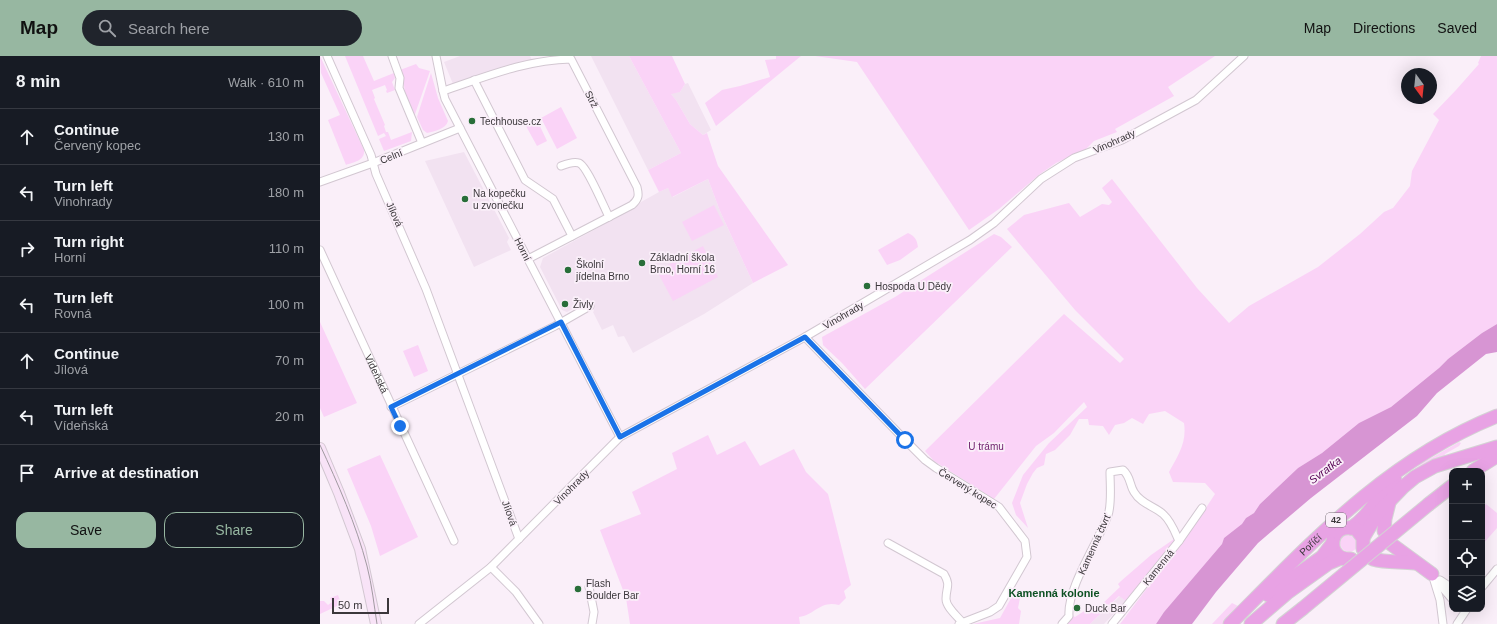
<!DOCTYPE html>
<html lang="en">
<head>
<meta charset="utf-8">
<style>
	:root { --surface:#171b24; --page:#20242c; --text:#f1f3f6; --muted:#9ea1a6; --line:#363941; --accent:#97b7a1 }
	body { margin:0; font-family:Helvetica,sans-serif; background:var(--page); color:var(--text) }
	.controls { position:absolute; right:12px; bottom:12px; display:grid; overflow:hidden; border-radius:8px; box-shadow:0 4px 16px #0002 }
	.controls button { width:36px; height:36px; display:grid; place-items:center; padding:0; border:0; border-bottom:1px solid var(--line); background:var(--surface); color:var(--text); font:20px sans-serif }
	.compass { position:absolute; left:1081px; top:12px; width:36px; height:36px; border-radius:50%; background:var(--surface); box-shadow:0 4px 16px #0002; rotate:165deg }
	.scale { position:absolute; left:12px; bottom:10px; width:57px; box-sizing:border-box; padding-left:4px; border:2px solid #3b373b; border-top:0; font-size:11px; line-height:14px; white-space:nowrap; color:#3b373b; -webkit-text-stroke:3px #faeff9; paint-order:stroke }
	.stop { position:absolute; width:12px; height:12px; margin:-9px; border:3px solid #1a73e8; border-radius:50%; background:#fff }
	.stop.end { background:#1a73e8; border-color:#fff; box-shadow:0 1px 4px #0008 }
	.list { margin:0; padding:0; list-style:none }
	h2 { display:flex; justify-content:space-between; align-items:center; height:52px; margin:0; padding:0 16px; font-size:17px }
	h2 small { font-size:13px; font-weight:400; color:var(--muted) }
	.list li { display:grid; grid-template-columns:26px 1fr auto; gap:12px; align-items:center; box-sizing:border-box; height:56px; padding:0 16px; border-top:1px solid var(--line) }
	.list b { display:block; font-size:15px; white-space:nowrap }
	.list p { margin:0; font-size:13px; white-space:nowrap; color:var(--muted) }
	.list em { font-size:13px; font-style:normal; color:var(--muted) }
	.actions { display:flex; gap:8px; padding:12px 16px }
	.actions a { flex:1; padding:9px 0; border:1px solid var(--accent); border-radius:12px; text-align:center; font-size:14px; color:var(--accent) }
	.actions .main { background:var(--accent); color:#111 }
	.icon { flex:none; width:22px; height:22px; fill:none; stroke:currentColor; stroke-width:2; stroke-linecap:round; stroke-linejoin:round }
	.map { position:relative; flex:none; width:1177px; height:568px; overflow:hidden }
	header { display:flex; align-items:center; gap:24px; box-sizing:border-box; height:56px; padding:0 20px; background:var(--accent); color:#111 }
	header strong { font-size:19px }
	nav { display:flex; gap:22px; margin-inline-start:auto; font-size:14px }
	.search { width:280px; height:36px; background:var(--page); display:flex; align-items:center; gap:10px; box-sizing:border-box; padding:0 14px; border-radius:22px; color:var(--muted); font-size:15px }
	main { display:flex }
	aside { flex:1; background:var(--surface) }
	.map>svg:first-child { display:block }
	.built { fill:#f2e2f1 }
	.green { fill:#fad3f7 }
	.water { fill:#d795d3 }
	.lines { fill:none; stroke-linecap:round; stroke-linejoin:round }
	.street-casing { stroke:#d2c7d1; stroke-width:9 }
	.secondary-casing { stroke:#d2c7d1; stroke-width:12 }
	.highway-casing { stroke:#d4d3d4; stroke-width:15 }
	.street { stroke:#fff; stroke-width:7 }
	.secondary { stroke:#f8e3f7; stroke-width:10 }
	.highway { stroke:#e8a2e4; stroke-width:13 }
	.tram { stroke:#a19aa1; stroke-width:1 }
	.highway-bridge-casing { stroke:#d4d3d4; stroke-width:15; stroke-linecap:butt }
	.highway-bridge { stroke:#e8a2e4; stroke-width:13 }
	.route { stroke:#1a73e8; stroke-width:5 }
	.poi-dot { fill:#286e39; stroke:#faeff9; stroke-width:1.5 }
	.labels { text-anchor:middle; stroke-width:3.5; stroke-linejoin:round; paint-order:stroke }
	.shield { fill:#faeff9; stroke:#746e74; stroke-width:1 }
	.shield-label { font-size:9px; font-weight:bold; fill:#3b373b }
	.street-label { font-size:10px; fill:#3b373b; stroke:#faeff9 }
	.poi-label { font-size:10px; fill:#3b373b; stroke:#faeff9; text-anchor:start }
	.park-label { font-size:10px; fill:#70236e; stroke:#faeff9 }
	.water-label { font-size:11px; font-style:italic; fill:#580657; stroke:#faeff9 }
	.neighbourhood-label { font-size:11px; font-weight:bold; fill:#0d5123; stroke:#faeff9 }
</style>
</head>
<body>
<header>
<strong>Map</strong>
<div class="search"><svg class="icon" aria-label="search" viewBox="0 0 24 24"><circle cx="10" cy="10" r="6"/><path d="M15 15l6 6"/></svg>Search here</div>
<nav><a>Map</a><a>Directions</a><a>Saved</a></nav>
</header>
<main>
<aside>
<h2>8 min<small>Walk · 610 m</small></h2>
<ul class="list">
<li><svg class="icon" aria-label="ahead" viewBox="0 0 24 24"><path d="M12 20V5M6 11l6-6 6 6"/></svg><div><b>Continue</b><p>Červený kopec</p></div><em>130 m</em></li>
<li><svg class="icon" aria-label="left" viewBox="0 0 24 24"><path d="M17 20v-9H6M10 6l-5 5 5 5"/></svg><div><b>Turn left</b><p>Vinohrady</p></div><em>180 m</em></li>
<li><svg class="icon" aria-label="right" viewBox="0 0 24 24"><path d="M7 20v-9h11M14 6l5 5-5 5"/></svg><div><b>Turn right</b><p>Horní</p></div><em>110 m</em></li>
<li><svg class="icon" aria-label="left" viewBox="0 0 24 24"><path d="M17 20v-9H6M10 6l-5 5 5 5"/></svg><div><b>Turn left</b><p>Rovná</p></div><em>100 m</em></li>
<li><svg class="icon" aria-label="ahead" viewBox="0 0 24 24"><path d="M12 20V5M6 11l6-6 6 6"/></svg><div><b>Continue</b><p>Jílová</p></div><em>70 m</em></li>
<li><svg class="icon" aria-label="left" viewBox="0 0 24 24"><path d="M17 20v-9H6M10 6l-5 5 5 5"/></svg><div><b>Turn left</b><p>Vídeňská</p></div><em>20 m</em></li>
<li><svg class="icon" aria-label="arrive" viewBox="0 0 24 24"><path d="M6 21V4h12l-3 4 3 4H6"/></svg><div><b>Arrive at destination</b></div></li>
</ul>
<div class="actions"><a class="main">Save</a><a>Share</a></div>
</aside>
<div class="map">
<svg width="1177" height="568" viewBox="0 0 1177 568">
	<rect width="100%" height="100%" fill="#faeff9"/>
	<path class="built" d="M140,0H210L212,4L190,9L133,28L124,6Z
		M271,0H309L361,97L328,114Z
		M368,27L391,74L383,79L370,68L356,44L350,37L360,36L365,28Z
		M144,96L189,182L187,186L191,194L154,211L105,105Z
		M388,123L400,155L433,227L384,258L313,297L304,280L298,281L293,269L282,274L273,256L274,255L269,245L247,256L242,254L220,211L223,202L283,169L289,165L315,152L321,146L339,136L348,132L353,141Z
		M800,540L806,545L784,568H770Z"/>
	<path class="green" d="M0,0L44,94C45,105 34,106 26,109L8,64L20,59L1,17Z
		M25,0H43L54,25L74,17L75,22L72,26L75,34L67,37L66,35L67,34L65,29L52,34L55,42L54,43L65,69L64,70L66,76H68L71,84L92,76L91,85L64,95L59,83L66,80L64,77L58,80Z
		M309,0H352L365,28L360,36L351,38L356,44L370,68L383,79L387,77L398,110L468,209L433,227L400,155L388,123L352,141L348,132L339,136L328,114L361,97Z
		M456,0H481L396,70L385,47L402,34L420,30L450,21L445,4L456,3Z
		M495,0H895L848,31L854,40L795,73L797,76L774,85L766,93L736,107L720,118L679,153L649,174L537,6Z
		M1161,0H1177V268L1162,277L1128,303L1119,312L1071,351L1039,367L1002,397L978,412L940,448L934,457L926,462L923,468L904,482L902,488L844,556L836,568H800L874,470L895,438L885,427L853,426L849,416C858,399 867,387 864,367L845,355L829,358L823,368L812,362L804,367L795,369L789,379L783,370L769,369L768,363H759L750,379L735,394L726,398L724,409L717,412L713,417L707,428L700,447L708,472L696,459L692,447L703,419L729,387L767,351L764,346L734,377L716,390L674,443L614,405L605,395L744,258L800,307L804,303L755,254L687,173L704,159L749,147L760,161L782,148L789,149L792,146L782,132L792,123L877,232L909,267L929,250L998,211L1040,178L1064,156L1073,152L1090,130L1092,115L1119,64L1113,58L1136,34L1159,8L1158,7Z
		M96,8L99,12L110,15L94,61L85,38L83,20L80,14Z
		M111,17L118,42L128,65C126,73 115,75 107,77L103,74L97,61Z
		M241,51L257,82L237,93L221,62Z
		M217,64L227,85L217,90L206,70Z
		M394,149L404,169L372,185L362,166Z
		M588,177C595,180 597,184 598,191L580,204L567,209L558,194Z
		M674,178L681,181L692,191L545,333L522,307L503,289L502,281L575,241Z
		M383,190L398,221L353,245L337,215Z
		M0,266L37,347L4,361L0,352Z
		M98,289L108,315L94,321L83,295Z
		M388,379L397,399L425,385L440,410L474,393L486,416L508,438L531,529L524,535L526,542L519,549C500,544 495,559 479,561L480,568H310L306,542L280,474L321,458L312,436L357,413L352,397Z
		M1139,386L1141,387L1139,390L1125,398L1124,403L1086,423L1084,420L1104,406Z
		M60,399L98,481L60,500L51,470L27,413Z
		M1166,448L1177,457V472L1162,489V453Z
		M1020 487a9 9 0 1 1 18 0a9 9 0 1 1-18 0Z
		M854,483V486L806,545L799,540L770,568H747L751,559L755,561L772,550L778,549L780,550L800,531L798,528L801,525L831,499Z
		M695,535L700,542L698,552L701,555L699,568H653L680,562Z
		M18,539L22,550H17L0,558V545H4L8,549L12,546L10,542Z
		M912,547L920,551L904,568H892Z"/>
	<path class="water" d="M1177,268V296L1166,298L1117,337L1097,360L991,442L938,487L896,536L872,568H836L844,556L902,488L904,482L922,468L926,462L934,457L940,448L978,412L1002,397L1039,367L1071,351L1119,312L1128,303L1162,277Z"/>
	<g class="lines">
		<defs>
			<g id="street">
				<path d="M7,0L51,99L56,118L106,233L199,483"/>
				<path d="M72,0L80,22L79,32L102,87"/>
				<path d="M116,0L123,35L125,43L300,381"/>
				<path d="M154,24L205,124L233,143L252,180"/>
				<path d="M123,35C165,21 205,4 251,3L317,131C319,139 319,143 312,149L208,203"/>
				<path d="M241,110C246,108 253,105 259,107C267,110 284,151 289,161"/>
				<path d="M0,126L53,107L140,72"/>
				<path id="s1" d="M0,194L134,485"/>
				<path d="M485,281L587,386"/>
				<path d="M71,351L235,270L270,250"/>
				<path d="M585,384L605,404L616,412L679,451L705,485L707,501L679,550L670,556L639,568"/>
				<path d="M568,487L624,518C631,530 626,531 626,543C626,551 637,560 642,566"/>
				<path d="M171,511L196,536L219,568"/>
				<path d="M1112,518L1120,544L1123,568"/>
				<path d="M1114,522L1132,543"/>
				<path d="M1120,524L1132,532"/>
				<path d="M269,531L274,556L272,568"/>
				<path d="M1162,531L1177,513"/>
				<path d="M99,568L171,511L300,381L485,281L650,184L674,167L721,123L754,102L802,84L876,44L924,0"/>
				<path d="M742,568L749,560C747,531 778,487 788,459C792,448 790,428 790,416L803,414C811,421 809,428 814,436C821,448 834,450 843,458C851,465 855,476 859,485"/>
				<path d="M792,568L859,485L882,452"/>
				<path d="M1137,568L1147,553"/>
			</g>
			<path id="secondary" d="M0,392L19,437L40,493L56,568"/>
			<g id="highway">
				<path d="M1153,415L1177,400"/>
				<path d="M1109,448L1132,430"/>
				<path d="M1031,472C1050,460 1058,438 1075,424"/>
				<path d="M1064,475L1065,463L1069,447"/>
				<path d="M1043,482L1058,457L1083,431L1095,421L1115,410L1177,391"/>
				<path d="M1071,488L1112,518"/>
				<path d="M1031,503C1004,505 1008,464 1036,473L1043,482V493"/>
				<path d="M1053,503C1066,507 1081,505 1095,507"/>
				<path d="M948,539L1002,501L1012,488"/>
				<path id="s2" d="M910,568C992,486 1067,404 1177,360"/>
				<path d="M931,568L967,537L1009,507L1021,502"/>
				<path d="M963,568L982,553"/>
			</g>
		</defs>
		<use href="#street" class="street-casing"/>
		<use href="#secondary" class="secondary-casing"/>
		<use href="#highway" class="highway-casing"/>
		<use href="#street" class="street"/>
		<use href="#secondary" class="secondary"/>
		<use href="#highway" class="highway"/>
		<path class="tram" d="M0,389C18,428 36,468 47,510C52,529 54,549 57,568"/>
		<defs>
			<path id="highway-bridge" d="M982,553L1109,448"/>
		</defs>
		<use href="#highway-bridge" class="highway-bridge-casing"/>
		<use href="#highway-bridge" class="highway-bridge"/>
	</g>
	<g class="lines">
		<path class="route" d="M80,370L71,351L241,266L300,381L485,281L585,384"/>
	</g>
	<g class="poi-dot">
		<circle cx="152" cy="65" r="4"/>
		<circle cx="145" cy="143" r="4"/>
		<circle cx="322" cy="207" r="4"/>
		<circle cx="248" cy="214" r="4"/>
		<circle cx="547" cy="230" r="4"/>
		<circle cx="245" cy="248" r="4"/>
		<circle cx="258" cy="533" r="4"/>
		<circle cx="757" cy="552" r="4"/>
	</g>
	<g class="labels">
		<rect class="shield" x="1006" y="457" width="20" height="14" rx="3"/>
		<g class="shield-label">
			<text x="1016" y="467">42</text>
		</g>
		<g class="street-label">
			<text transform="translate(272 43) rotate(63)" y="4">Strž</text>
			<text transform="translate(794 85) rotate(-24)" y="4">Vinohrady</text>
			<text transform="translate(71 100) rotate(-22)" y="4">Celní</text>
			<text transform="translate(75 158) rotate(66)" y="4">Jílová</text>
			<text transform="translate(203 193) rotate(63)" y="4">Horní</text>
			<text transform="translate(523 259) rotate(-30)" y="4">Vinohrady</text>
			<text dy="4" stroke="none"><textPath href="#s1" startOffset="136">Vídeňská</textPath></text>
			<text transform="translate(251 431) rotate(-45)" y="4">Vinohrady</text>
			<text transform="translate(648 432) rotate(32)" y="4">Červený kopec</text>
			<text transform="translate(190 457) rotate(70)" y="4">Jílová</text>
			<text transform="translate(774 488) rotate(-66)" y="4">Kamenná čtvrť</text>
			<text dy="4" stroke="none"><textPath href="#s2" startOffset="113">Poříčí</textPath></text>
			<text transform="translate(838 511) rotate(-51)" y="4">Kamenná</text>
		</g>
		<g class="poi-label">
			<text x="160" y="69">Techhouse.cz</text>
			<text x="153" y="141">Na kopečku<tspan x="153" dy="12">u zvonečku</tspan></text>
			<text x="330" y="205">Základní škola<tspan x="330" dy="12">Brno, Horní 16</tspan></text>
			<text x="256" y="212">Školní<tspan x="256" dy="12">jídelna Brno</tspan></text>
			<text x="555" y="234">Hospoda U Dědy</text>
			<text x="253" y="252">Živly</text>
			<text x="266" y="531">Flash<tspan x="266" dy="12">Boulder Bar</tspan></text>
			<text x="765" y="556">Duck Bar</text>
		</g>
		<g class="park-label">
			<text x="666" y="394">U trámu</text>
		</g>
		<g class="water-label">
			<text transform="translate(1005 414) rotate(-37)" y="4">Svratka</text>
		</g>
		<g class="neighbourhood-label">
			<text x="734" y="541">Kamenná kolonie</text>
		</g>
	</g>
</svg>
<div class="controls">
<button>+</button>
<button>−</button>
<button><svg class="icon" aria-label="locate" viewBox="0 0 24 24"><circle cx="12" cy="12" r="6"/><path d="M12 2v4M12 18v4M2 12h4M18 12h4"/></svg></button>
<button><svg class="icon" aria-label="layers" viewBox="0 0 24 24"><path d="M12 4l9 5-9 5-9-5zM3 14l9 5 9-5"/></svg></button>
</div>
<svg class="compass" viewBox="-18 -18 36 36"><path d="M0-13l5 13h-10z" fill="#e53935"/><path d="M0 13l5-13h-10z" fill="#9ea1a6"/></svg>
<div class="scale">50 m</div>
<div class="stop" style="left:585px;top:384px"></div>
<div class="stop end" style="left:80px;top:370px"></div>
</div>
</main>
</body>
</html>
